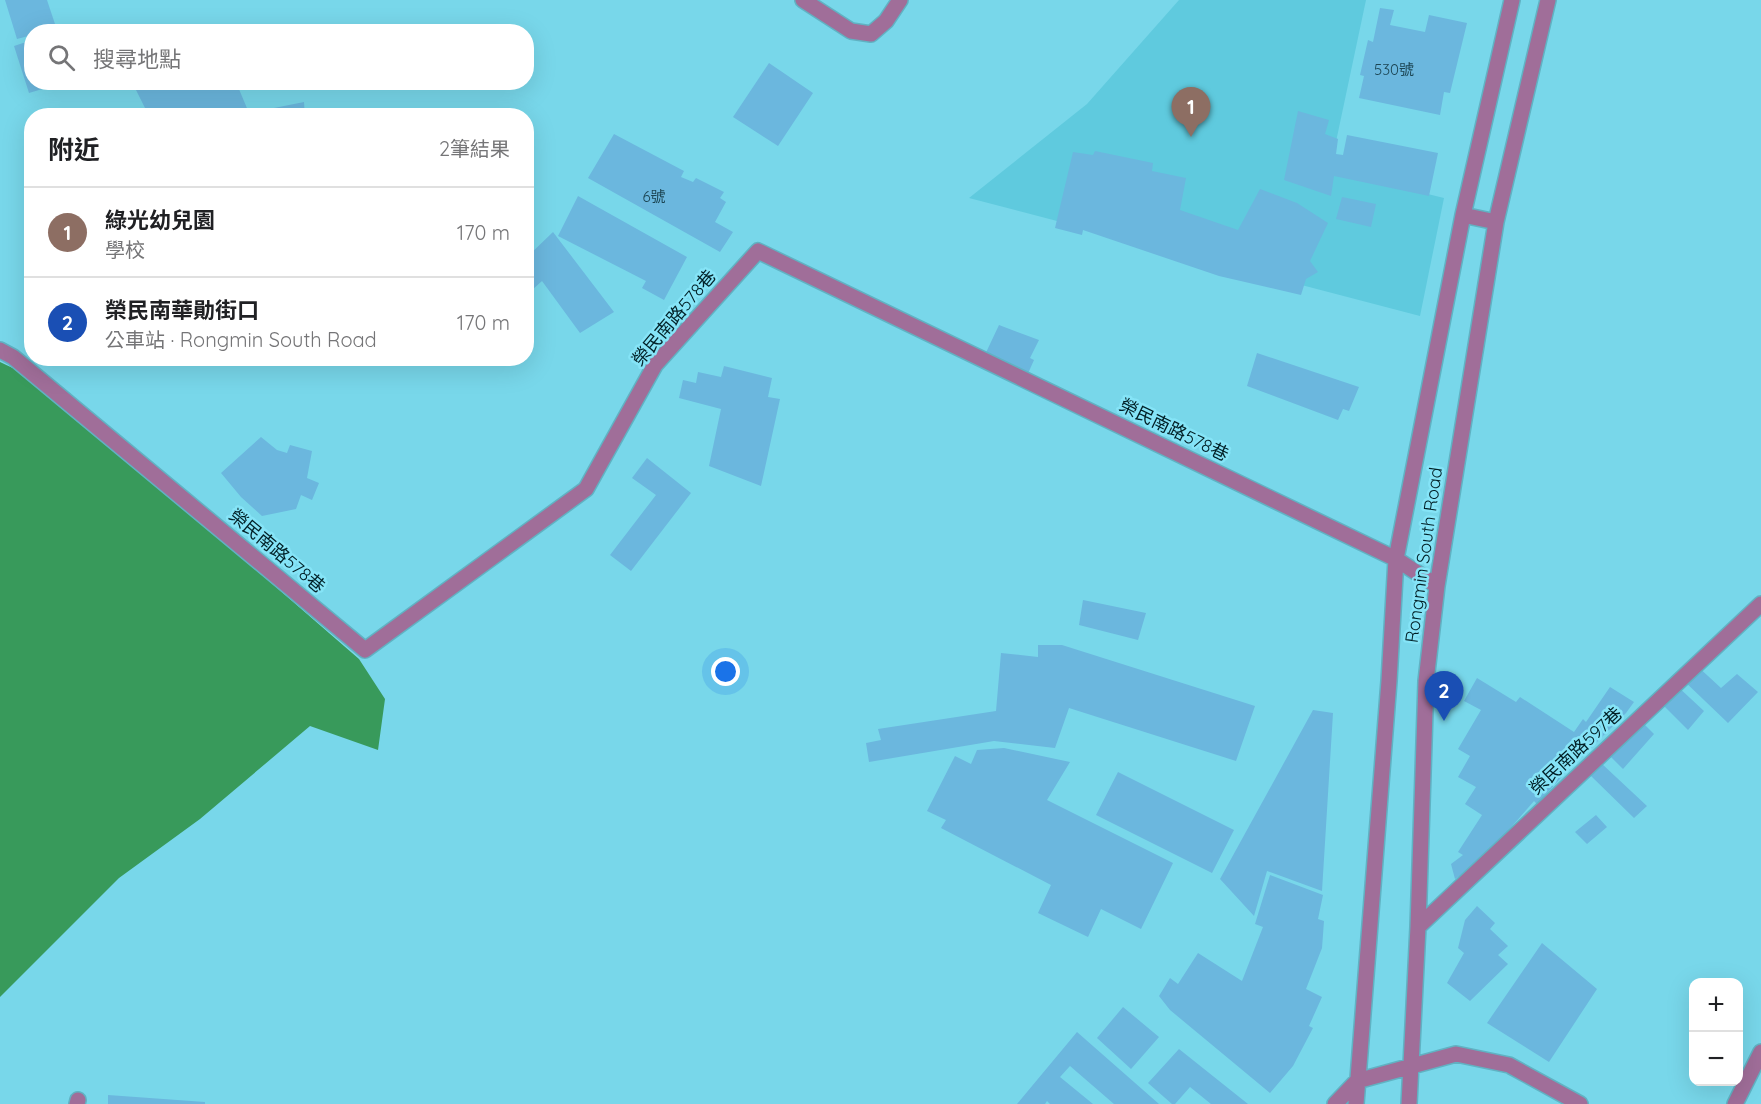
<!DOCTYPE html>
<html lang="zh-TW">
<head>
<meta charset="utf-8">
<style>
	:root { --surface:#fff; --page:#f2f2f2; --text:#202124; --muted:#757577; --line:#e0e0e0; --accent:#bd311a }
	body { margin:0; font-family:Quicksand,"Noto Sans TC",sans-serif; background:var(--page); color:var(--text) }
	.controls { position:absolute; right:18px; bottom:18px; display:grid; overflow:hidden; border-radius:12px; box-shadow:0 6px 24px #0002 }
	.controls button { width:54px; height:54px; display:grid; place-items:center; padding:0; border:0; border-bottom:2px solid var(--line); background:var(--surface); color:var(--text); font:30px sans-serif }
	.you { position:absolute; left:726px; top:672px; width:21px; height:21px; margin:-15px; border:4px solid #fff; border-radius:50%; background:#1a73e8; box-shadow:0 0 0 9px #1a73e833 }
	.badge { display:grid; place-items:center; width:39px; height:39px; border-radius:50%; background:var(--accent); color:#fff; font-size:20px; font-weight:700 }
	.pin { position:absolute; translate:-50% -50px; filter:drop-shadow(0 2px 3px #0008) }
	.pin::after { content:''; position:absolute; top:32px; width:21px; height:18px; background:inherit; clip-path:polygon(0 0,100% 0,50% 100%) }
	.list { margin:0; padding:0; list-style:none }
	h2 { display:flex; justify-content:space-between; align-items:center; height:78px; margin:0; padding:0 24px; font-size:26px }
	h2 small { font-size:20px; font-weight:400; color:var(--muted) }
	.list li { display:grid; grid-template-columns:39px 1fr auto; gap:18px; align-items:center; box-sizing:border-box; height:90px; padding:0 24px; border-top:2px solid var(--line) }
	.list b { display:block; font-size:22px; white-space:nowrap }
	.list p { margin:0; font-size:20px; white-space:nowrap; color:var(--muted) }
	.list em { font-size:20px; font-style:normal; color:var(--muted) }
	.icon { flex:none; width:33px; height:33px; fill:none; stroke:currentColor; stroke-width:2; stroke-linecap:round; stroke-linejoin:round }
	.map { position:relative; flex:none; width:1761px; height:1104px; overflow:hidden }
	.search { position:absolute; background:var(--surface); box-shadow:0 6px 24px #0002; left:24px; top:24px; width:510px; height:66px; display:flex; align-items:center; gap:15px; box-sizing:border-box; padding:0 21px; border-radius:24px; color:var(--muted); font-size:22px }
	.panel { position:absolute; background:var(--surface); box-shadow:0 6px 24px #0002; left:24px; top:108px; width:510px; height:258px; border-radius:24px }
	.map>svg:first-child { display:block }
	.built { fill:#5fcade }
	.water { fill:#389a5b }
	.building { fill:#6bb7de }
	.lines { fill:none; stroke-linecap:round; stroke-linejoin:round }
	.minor-casing { stroke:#60b2c3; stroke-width:18 }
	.minor { stroke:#a06e99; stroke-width:15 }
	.labels { text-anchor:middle; stroke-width:5; stroke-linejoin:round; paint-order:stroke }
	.number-label { font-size:15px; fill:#1c4553 }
	.street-label { font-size:18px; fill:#011f25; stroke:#85e4f7 }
</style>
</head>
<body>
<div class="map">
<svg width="1761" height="1104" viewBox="0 0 1761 1104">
	<rect width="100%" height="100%" fill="#78d7ea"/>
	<path class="built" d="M1179,0H1366L1330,170L1444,198L1420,316L969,198L1087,104Z"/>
	<path class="water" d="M0,362L19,371L269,581L359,659L385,699L378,750L310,726L200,819L119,878L0,997Z"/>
	<path class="building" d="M5,0H47L56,27L42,32H32V35L17,39Z
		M1380,8L1394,10L1390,25L1425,32L1429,15L1467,23L1450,93L1444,92L1440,115L1359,98L1364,76L1360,75L1368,40L1373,42Z
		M32,40V82L62,83L29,93L14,46Z
		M769,63L813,93L778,146L733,117Z
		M132,82H236L249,113L304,102L305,116H149Z
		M1298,111L1329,120L1325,134L1338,139L1336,154L1343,155L1347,135L1438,153L1429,196L1334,176L1331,196L1284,180Z
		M614,134L684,171L681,177L693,182L696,178L724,192L720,198L726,202L715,222L733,232L720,252L588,178Z
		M1095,151L1153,163L1152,171L1186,178L1180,210L1238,230L1260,189L1297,203L1328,223L1310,261L1318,272L1306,279L1301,295L1219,276L1083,230L1082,235L1055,228L1073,152L1093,155Z
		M578,196L687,257L664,300L642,288L646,281L558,236Z
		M1342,197L1376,204L1371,227L1336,219Z
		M553,232L614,312L580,333L542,281L532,290L526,289V258Z
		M999,325L1039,340L1030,358L1034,360L1026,378L982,361Z
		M1257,353L1359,387L1349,411L1343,409L1338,420L1247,386Z
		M724,366L772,378L768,397L780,399L761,486L709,466L721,409L679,398L683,380L696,383L698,372L721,377Z
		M261,437L277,450L287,453L290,445L312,451L307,478L319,483L312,500L301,495L296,509L262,516L241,497L221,473Z
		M647,458L691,493L631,571L610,555L656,495L632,478Z
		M1083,600L1146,613L1138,640L1079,625Z
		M1038,645H1062L1255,706L1236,761L1069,708L1055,748L994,741L869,762L866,743L881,740L878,729L996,711L1001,653L1038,657Z
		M1695,664L1721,688L1737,674L1758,692L1728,723L1681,678Z
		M1477,678L1516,702L1520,697L1574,732L1583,719L1586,722L1610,687L1634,702L1626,713L1584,755L1581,753L1568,770L1537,804L1534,801L1479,864L1455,879L1451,864L1463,855L1458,852L1482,815L1465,804L1476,787L1458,777L1470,756L1458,749L1481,710L1464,701Z
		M1676,685L1704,711L1688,730L1659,701Z
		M1313,710L1333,713L1322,891L1267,871L1254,916L1220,879Z
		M1640,720L1654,734L1623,769L1608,754Z
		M1004,748L1070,762L1047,800L1173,863L1141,929L1101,909L1088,937L1038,913L1051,885L941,828L946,820L927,811L955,756L971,764L977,750Z
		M1601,763L1647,806L1634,818L1590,775Z
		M1118,772L1234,830L1212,873L1096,815Z
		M1596,815L1607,827L1587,844L1575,832Z
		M1270,875L1323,895L1318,919L1324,921L1322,948L1306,989L1322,997L1309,1026L1313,1028L1293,1066L1270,1093L1170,1010L1159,996L1170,978L1178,984L1198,953L1242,981L1263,927L1255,924Z
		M1477,906L1495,923L1490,929L1508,946L1498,955L1508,964L1470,1001L1447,983L1464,953L1458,948L1465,920Z
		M1542,943L1597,989L1549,1062L1487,1023Z
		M1123,1007L1159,1037L1131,1069L1097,1038Z
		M1077,1032L1159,1104H1114L1070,1066L1060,1077L1093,1104H1050L1047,1101L1045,1104H1017Z
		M1179,1049L1248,1104H1211L1190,1087L1175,1104H1172L1148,1083Z
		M108,1095L205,1102V1104H108Z"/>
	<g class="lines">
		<defs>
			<path id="minor" d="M803,0L851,31L871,34L886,21L900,0
				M1463,215L1496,222
				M0,350L13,357L365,650L586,489L655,365L758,251L1396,559L1437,586
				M1418,927L1761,604
				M77,1104L78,1100
				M1335,1104L1357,1081L1456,1054L1509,1065L1580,1104
				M1356,1104L1389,681L1396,559L1463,215L1512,0
				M1409,1104L1418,927L1426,681L1437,586L1496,222L1548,0
				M1735,1104L1761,1052"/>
		</defs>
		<use href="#minor" class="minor-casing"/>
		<use href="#minor" class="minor"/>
	</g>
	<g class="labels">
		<g class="number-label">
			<text x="1394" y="75">530號</text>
			<text x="654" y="202">6號</text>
		</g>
		<g class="street-label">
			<text transform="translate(674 318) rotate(-50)" y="6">榮民南路578巷</text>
			<text transform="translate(1174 430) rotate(26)" y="6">榮民南路578巷</text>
			<text transform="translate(277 551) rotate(40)" y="6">榮民南路578巷</text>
			<text transform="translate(1424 555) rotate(-82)" y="6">Rongmin South Road</text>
			<text transform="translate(1576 751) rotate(-43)" y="6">榮民南路597巷</text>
		</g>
	</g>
</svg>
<div class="controls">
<button>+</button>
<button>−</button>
</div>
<div class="you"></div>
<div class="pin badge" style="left:1191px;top:137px;background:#8d6e63">1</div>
<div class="pin badge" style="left:1444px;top:721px;background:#1a4fb4">2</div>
<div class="search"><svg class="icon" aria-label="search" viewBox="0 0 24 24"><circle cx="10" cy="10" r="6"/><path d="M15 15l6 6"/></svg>搜尋地點</div>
<section class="panel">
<h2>附近<small>2筆結果</small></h2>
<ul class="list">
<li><span class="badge" style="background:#8d6e63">1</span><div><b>綠光幼兒園</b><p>學校</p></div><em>170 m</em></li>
<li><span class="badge" style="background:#1a4fb4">2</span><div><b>榮民南華勛街口</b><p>公車站 · Rongmin South Road</p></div><em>170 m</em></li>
</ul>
</section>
</div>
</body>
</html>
